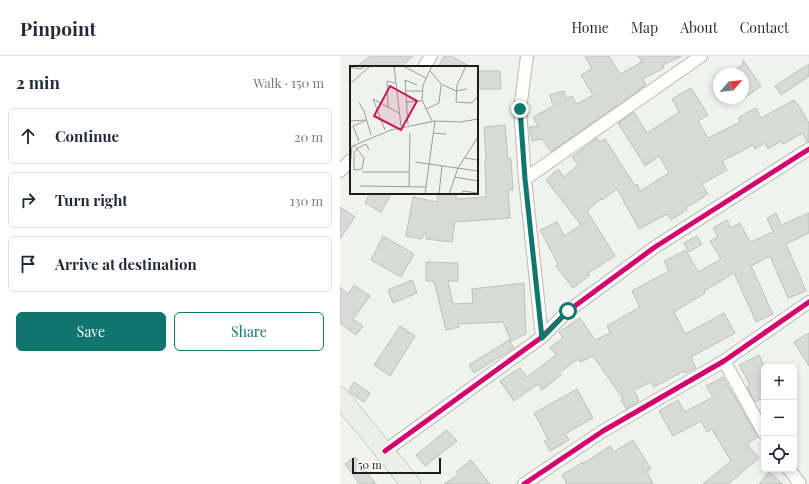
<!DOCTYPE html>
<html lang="en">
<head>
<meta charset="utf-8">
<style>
	:root { --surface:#fff; --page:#f2f2f3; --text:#1f2937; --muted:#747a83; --line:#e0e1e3; --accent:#0f766e }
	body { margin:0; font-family:"Playfair Display",serif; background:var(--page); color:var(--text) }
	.controls { position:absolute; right:12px; bottom:12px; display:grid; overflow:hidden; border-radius:6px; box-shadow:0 2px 6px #0003 }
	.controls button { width:36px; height:36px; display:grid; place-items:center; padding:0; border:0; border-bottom:1px solid var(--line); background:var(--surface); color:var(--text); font:20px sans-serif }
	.compass { position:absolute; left:373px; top:12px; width:36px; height:36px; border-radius:50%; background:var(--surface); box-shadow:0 2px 6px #0003; rotate:62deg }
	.scale { position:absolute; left:12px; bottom:10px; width:89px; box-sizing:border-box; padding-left:4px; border:2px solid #1d1e1c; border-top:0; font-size:11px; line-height:14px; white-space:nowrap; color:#1d1e1c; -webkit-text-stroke:3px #fff; paint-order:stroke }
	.stop { position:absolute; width:12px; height:12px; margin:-9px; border:3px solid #0f766e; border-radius:50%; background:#fff }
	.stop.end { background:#0f766e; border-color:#fff; box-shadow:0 1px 4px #0008 }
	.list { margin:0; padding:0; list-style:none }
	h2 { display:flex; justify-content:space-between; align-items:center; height:52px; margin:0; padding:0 16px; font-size:17px }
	h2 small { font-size:13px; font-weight:400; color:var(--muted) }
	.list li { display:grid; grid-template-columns:26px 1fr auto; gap:12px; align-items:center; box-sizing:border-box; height:56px; margin:0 8px 8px; padding:0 8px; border:1px solid var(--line); border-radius:6px }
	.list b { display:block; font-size:15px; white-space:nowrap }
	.list em { font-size:13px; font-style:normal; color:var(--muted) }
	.actions { display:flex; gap:8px; padding:12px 16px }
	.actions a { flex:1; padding:9px 0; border:1px solid var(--accent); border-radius:6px; text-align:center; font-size:14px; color:var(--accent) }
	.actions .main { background:var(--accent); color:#fff }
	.icon { flex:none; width:22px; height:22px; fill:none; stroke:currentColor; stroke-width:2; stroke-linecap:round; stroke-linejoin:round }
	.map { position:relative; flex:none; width:469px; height:428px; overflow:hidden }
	header { display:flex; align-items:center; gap:24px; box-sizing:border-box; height:56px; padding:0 20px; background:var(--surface); border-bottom:1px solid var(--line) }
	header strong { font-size:19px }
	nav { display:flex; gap:22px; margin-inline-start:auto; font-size:14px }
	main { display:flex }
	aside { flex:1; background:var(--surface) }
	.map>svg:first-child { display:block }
	.building { fill:#d8dad7; stroke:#bec0bd }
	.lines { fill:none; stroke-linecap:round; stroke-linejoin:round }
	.minor-casing { stroke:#babab8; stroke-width:14 }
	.primary-casing { stroke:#adb5a5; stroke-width:20 }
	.minor { stroke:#fdfdfc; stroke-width:12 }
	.primary { stroke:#ebefe6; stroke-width:19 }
	.cycleway-casing { stroke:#fff; stroke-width:8 }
	.cycleway { stroke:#d6006c; stroke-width:5 }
	.route { stroke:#0f766e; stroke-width:5 }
	.inset-road { fill:none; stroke:#9c9d9a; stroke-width:1 }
	.view { fill:#c2185b; fill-opacity:0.15; stroke:#c2185b; stroke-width:2 }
	.inset-edge { fill:none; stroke:#1d1e1c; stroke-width:2 }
</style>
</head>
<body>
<header>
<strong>Pinpoint</strong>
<nav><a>Home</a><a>Map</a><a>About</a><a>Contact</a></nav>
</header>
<main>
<aside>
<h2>2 min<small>Walk · 150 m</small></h2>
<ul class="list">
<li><svg class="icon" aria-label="ahead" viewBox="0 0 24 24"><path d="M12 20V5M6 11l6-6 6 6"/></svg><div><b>Continue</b></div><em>20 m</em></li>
<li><svg class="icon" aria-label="right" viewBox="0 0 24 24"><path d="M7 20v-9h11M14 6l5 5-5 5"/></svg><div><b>Turn right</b></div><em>130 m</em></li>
<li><svg class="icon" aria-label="arrive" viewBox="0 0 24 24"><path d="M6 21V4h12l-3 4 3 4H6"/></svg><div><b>Arrive at destination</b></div></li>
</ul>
<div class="actions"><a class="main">Save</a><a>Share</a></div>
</aside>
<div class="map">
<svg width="469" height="428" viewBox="0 0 469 428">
	<rect width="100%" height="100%" fill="#f0f2ee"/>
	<path class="building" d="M30,0H73L61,11H16Z
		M104,0H111L131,11H98Z
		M245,0H269L280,18L302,6L298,0H342L323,9L324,12L303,23L306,29L211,96L202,83L192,85L189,71L198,70L193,61L213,50L210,39L224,35L226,43L232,40L237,48L253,39L241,19L252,13Z
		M403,4L421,30L403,43V18H389L403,8Z
		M469,8V20L441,39L435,30Z
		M137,15H160L161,33H137Z
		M351,32L368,59L358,65L368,82L400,66L398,62L416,52L421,62L454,44L461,53L469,67V86H467L463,77L443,88L441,85L428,93L425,87L415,93L413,89L382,105L387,114L362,128L368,138L346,152L347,154L331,164L327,158L299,173L277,133L262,144L261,143L247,155L275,200L248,217L250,219L233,232L216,210L218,208L200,174L217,166L224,180L241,169L206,124L218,113L224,121L238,109L232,101L257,82L259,86L265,83L295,130L297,128L300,135L329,117L319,100L305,110L278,67L294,56L307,77L339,56L332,43Z
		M165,69L168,103H171L173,134H168L170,162L115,166L112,186L86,183V176L81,183L66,180L73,141L97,146L98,137H116V143L146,141L145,104H146L144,71Z
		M30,137H52L41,156L25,147Z
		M0,151L15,161L0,183Z
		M436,157L441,169L469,157V177L446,188L466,235L448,242L430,200L411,210L433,258L416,266L394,217L364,235L365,237L334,256L345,278L384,257L395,277L351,301L356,312L345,317L344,315L314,331L311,326L294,334L299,345L286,353L281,344L283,343L253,300L240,306L238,303L219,317L221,319L202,334L198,328L174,345L160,325L180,312L187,321L216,299L210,291L223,282L219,276L240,262L255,284L270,277L267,270L300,251L292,235L329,215L324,205L346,194L358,216L381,203L370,185L378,181L373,172L387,164L391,172L400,167L410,186L433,176L427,162Z
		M43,180L74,198L61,221L31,204Z
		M357,180L362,188L349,196L344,187Z
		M86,206L118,207V225H108L113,248L133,247L132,233L184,227L186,278L171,285L163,266L118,268L119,271L106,274L94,225H86Z
		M72,224L77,237L53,247L48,234Z
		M14,229L30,240L13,263L23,270L16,279L0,267V231L8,238Z
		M60,270L75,280L50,320L34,309Z
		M469,277V310L454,286Z
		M169,284L174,292L134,317L129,309Z
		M419,299L424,309V341L415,346L407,331L410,329L399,309Z
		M383,321L418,381L407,388L419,402L388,428H363L391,405L372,373L367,376L361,365L333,380L319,355L338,344L345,356L373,341L366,330Z
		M14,326L30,337L24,346L12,338L9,334Z
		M237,333L253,362L225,378L229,384L210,395L204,385L208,383L194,357Z
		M107,374L117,385L85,410L76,399Z
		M293,384L311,413L307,415L313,428H227L222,419L243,406L244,407L270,390L274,396Z
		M15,401L36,428H20L5,408Z
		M131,404L150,428H104L118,419L116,416Z
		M429,416L443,428H419Z"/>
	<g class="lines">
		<defs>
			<path id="minor" d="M187,0L180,53L185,123L202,281
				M84,11L91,0
				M0,115L11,104
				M185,123L361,0
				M384,305L424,377
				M45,395L202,281L228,255L315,191L469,93
				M449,413L460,428
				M184,428L263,375L384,305L469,246"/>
			<path id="primary" d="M0,341L71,428"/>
		</defs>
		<use href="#minor" class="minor-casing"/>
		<use href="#primary" class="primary-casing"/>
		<use href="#minor" class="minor"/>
		<use href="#primary" class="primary"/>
		<defs>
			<path id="cycleway" d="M45,395L202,281L228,255L315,191L469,93
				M184,428L263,375L384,305L469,246"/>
		</defs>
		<use href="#cycleway" class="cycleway-casing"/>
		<use href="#cycleway" class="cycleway"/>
	</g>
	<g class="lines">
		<path class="route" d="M180,53L185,123L202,282L228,255"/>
	</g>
	<g transform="translate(10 10)">
		<rect width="128" height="128" fill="#f0f2ee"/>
		<path class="inset-road" d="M44,0L51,60M53,0L76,12M82,0L73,19L72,34L82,55M116,0L107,19L106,36L122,37L128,30M0,1L10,3L14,1M80,5L91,18L106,25L117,23M0,18L20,0M55,25H72M23,33L35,64M23,33L49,47M56,36L72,35M9,37L14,45L21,69M38,42L37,15L45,17M76,43L89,37L91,19M0,55L15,54M58,59L55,14L67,19M83,67L96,68M9,75L3,60L17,54M4,79L14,92L12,103L4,104V86L7,84M0,81L41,64L85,55L110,56L128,53M6,83L16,78L19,84M115,92L128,94M65,96L128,105M0,103L2,80M12,106H59M104,111L128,115M10,120L76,121M59,120L60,67M75,128L85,55M89,128L92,100M99,128L108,102L128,71M111,128L113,125L128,127"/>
		<path class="view" d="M40,20L67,35L51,64L24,50Z"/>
		<rect width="128" height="128" class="inset-edge"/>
	</g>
</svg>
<div class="controls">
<button>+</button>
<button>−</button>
<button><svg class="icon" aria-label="locate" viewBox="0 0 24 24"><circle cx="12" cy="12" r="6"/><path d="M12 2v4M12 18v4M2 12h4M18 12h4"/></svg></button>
</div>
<svg class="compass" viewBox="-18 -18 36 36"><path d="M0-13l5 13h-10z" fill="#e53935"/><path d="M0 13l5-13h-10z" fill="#747a83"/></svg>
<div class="scale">50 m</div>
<div class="stop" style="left:228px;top:255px"></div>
<div class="stop end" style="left:180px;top:53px"></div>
</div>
</main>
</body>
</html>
